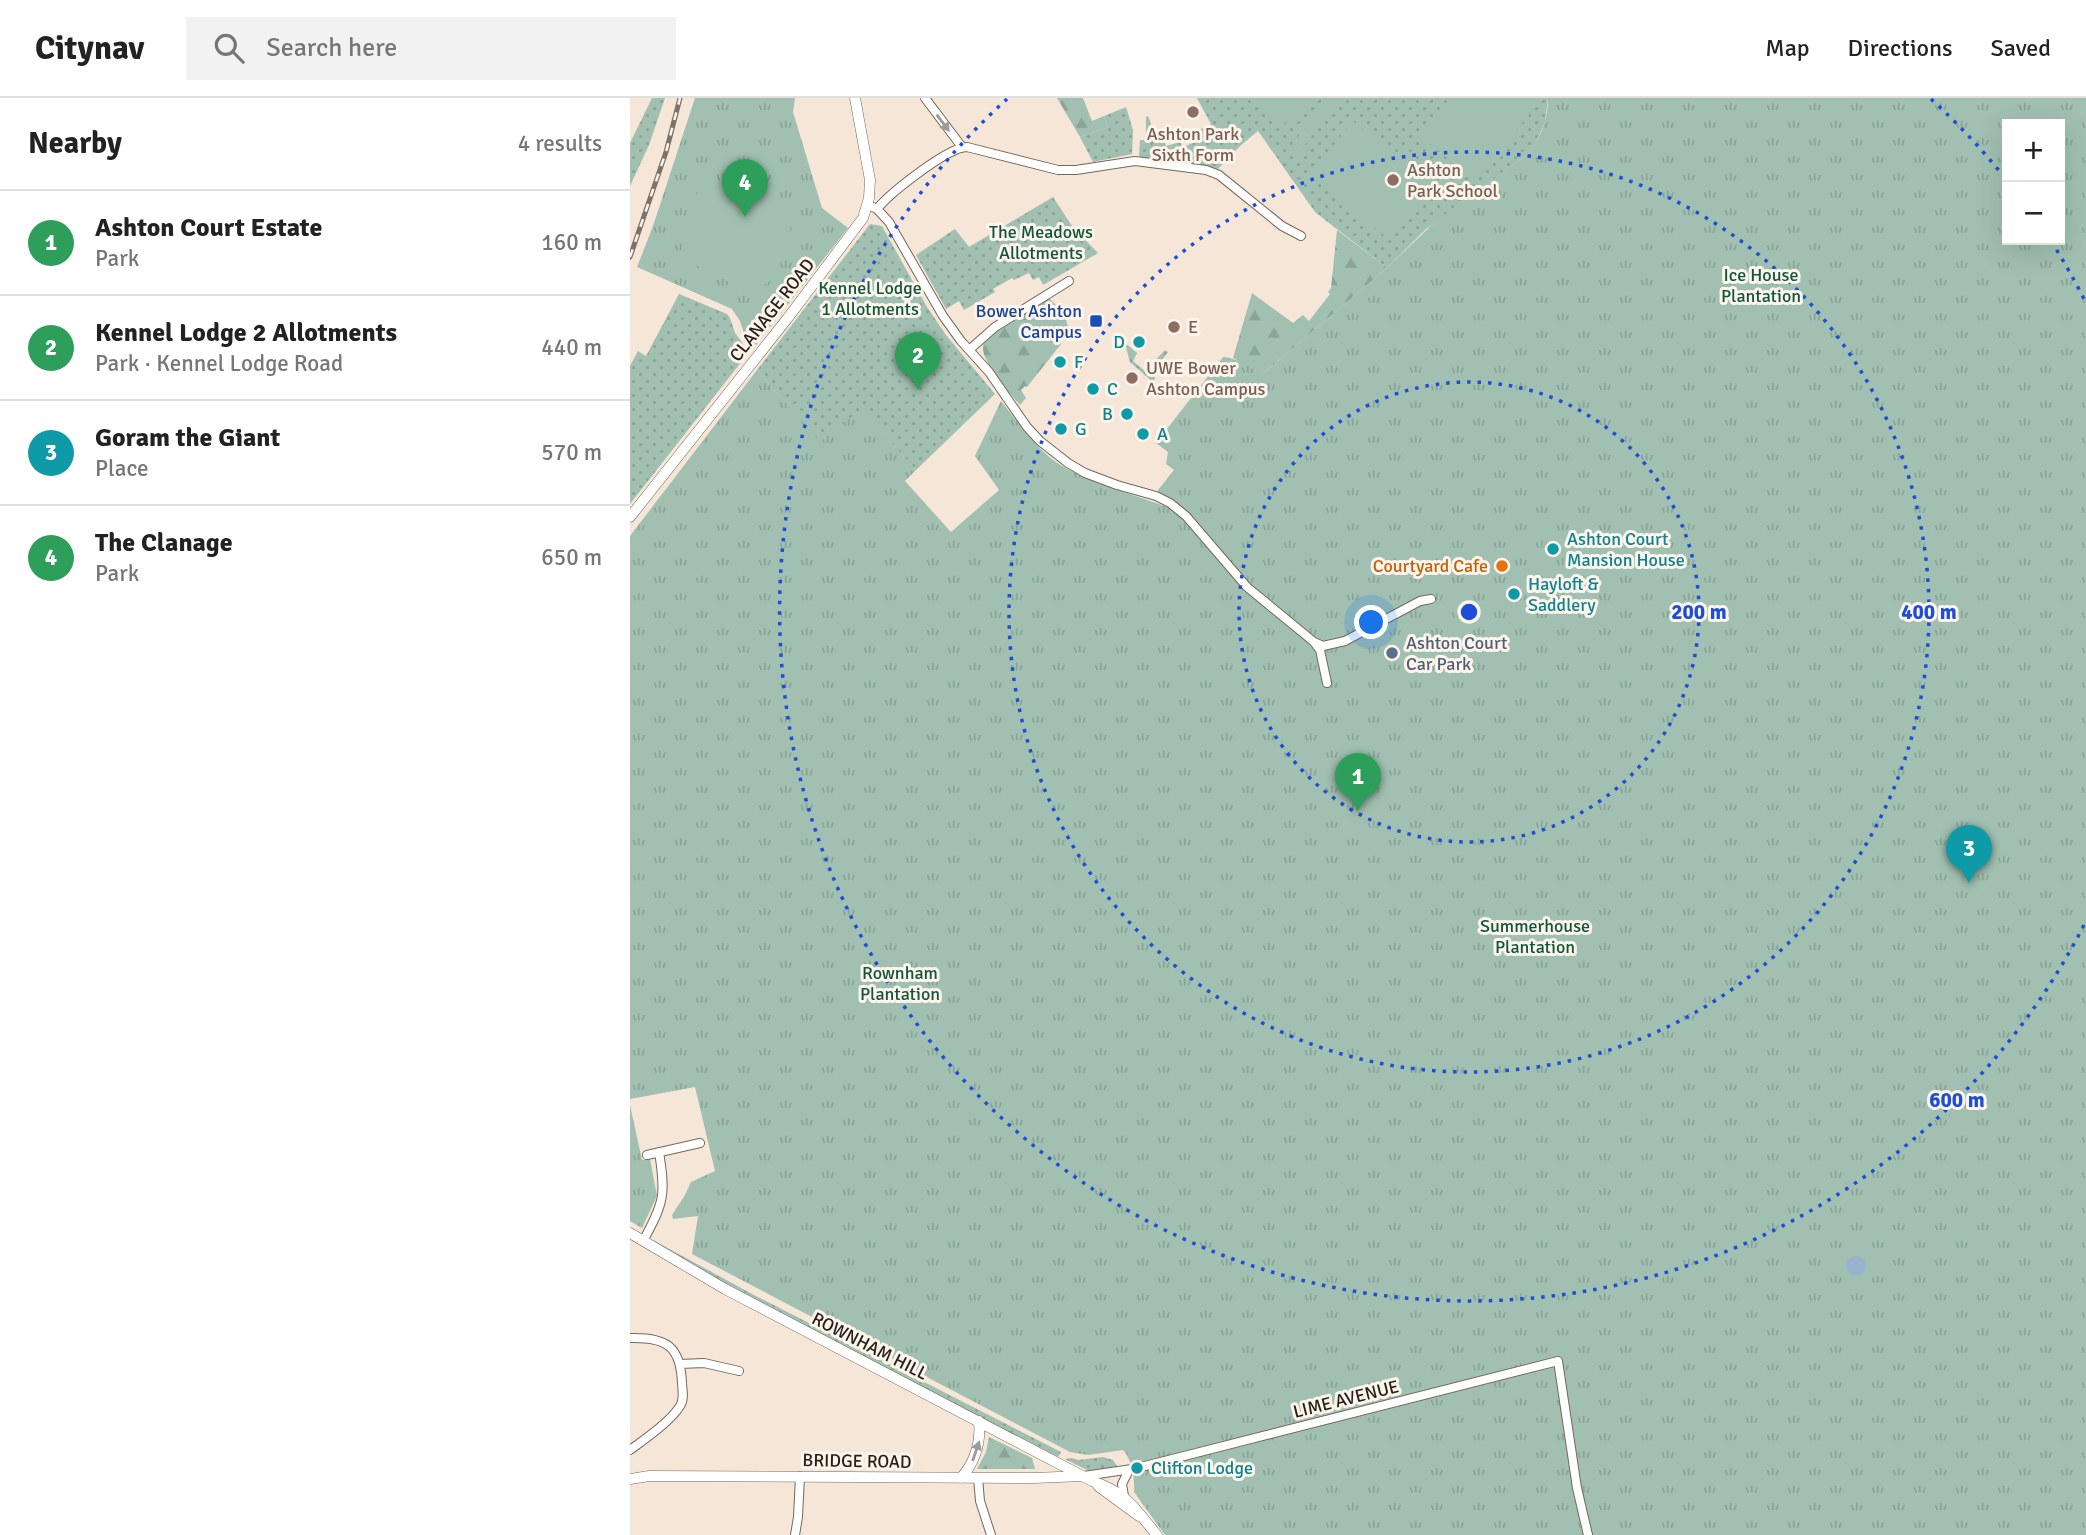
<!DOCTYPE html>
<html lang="en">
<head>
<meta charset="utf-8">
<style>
	:root { --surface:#fff; --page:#f2f2f2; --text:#222; --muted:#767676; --line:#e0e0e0; --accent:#ea580c }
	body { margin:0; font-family:Signika,sans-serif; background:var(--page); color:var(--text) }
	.controls { position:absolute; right:21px; top:21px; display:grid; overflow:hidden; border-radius:0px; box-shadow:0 7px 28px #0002 }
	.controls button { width:63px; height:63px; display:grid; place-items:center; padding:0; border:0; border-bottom:2px solid var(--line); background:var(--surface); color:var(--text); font:35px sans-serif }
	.you { position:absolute; left:742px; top:525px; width:24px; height:24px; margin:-18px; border:5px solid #fff; border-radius:50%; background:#1a73e8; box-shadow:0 0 0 10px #1a73e833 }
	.badge { display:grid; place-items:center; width:46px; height:46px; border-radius:50%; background:var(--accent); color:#fff; font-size:23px; font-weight:700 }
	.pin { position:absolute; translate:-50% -58px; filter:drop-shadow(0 2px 4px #0008) }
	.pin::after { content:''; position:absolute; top:37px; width:24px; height:21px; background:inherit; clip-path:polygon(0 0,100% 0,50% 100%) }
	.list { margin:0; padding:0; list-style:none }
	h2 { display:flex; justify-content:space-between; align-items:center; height:91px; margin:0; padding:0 28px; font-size:30px }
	h2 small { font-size:23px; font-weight:400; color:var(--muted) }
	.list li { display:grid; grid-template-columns:46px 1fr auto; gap:21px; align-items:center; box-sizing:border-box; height:105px; padding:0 28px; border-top:2px solid var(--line) }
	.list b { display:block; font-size:26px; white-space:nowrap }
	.list p { margin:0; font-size:23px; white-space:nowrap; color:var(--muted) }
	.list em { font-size:23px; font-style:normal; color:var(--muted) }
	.icon { flex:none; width:38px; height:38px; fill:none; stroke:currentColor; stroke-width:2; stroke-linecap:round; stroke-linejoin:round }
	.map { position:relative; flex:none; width:1456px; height:1437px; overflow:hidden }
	header { display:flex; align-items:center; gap:42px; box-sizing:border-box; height:98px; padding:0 35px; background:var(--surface); border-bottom:2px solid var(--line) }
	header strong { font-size:33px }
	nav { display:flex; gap:38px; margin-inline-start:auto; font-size:24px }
	.search { width:490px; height:63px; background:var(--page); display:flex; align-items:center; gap:18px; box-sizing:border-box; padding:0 24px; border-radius:0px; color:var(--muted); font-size:26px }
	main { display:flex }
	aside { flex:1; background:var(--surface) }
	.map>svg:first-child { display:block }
	.grass { fill:url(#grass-dots) }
	.forest { fill:url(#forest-firs) }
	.park { fill:url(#park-tufts); fill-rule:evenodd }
	.pitch { fill:#a1c0b1 }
	.water { fill:#99b2ce }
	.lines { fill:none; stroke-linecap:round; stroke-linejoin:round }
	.minor-casing { stroke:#74685a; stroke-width:10 }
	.major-casing { stroke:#74685a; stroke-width:11 }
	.minor { stroke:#fff; stroke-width:8 }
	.major { stroke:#fff; stroke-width:10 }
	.rail-casing { stroke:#7d736a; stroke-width:5 }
	.rail { stroke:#fdf5eb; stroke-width:2.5; stroke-dasharray:8; stroke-linecap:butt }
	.oneway { fill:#9d9b98 }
	.ring { fill:none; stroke:#1d4ed8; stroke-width:3.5; stroke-dasharray:3.5 7 }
	.education-dot { fill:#8d6e63; stroke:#fdf5eb; stroke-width:2.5 }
	.transit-dot { fill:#1a4fb4; stroke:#fdf5eb; stroke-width:2.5 }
	.culture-dot { fill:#0f9aa8; stroke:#fdf5eb; stroke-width:2.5 }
	.food-dot { fill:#e8710a; stroke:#fdf5eb; stroke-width:2.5 }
	.service-dot { fill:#5c6f8a; stroke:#fdf5eb; stroke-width:2.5 }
	.labels { text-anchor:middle; stroke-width:6; stroke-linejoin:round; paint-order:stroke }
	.education-label { font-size:18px; fill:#785e54; stroke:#fdf5eb; text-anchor:start }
	.park-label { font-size:18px; fill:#10553c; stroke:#fdf5eb }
	.street-label { font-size:18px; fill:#26201b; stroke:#fdf5eb }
	.transit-label { font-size:18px; fill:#164399; stroke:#fdf5eb; text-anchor:end }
	.culture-label { font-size:18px; fill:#0d838f; stroke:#fdf5eb; text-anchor:start }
	.food-label { font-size:18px; fill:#c56008; stroke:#fdf5eb; text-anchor:end }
	.service-label { font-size:18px; fill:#4e5e75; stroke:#fdf5eb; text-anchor:start }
	.centre { fill:#1d4ed8; stroke:#fdf5eb; stroke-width:3.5 }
	.ring-label { font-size:21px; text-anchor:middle; font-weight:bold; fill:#1d4ed8; stroke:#fdf5eb; stroke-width:6; stroke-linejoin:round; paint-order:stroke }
</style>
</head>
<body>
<header>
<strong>Citynav</strong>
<div class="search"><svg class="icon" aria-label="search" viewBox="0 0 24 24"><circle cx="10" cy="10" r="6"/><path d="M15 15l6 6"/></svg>Search here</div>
<nav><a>Map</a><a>Directions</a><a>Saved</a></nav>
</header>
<main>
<aside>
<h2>Nearby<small>4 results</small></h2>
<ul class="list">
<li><span class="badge" style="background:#2e9e5b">1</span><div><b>Ashton Court Estate</b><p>Park</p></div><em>160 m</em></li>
<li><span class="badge" style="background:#2e9e5b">2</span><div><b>Kennel Lodge 2 Allotments</b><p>Park · Kennel Lodge Road</p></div><em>440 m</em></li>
<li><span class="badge" style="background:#0f9aa8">3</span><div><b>Goram the Giant</b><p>Place</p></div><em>570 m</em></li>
<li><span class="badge" style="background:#2e9e5b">4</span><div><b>The Clanage</b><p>Park</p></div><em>650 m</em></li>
</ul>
</aside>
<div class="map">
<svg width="1456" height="1437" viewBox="0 0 1456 1437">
	<defs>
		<pattern id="grass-dots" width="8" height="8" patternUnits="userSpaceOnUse" patternTransform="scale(1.75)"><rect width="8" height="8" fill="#a1c0b1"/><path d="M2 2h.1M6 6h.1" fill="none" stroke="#8aa598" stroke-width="1.8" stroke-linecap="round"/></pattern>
		<pattern id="forest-firs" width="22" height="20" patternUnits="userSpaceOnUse" patternTransform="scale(1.75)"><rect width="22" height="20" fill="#a1c0b1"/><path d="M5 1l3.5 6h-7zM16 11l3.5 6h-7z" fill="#8aa598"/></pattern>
		<pattern id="park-tufts" width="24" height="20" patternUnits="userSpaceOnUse" patternTransform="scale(1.75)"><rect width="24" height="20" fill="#a1c0b1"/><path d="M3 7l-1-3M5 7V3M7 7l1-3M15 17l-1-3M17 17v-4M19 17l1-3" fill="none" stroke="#8aa598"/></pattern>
	</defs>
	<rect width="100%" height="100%" fill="#f5e6d7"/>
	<path class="grass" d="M22,0H35L19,47L0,88V45Z
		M567,0H918L915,24L905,47L898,56L795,132L757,170L685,114L628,33L610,48L588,71L511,60L509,58L510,42H516V19L518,18L527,42L532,40L536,48L550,44L553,49L568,43L566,37L570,35L569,32L581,26Z
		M496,9L503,32L502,56L463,64L450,39L478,29L474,18Z
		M423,99L442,128L468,155L413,187L409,179L403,182L399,175L384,182L382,180L363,191L365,194L334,212L329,203L316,211L286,157L325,131L339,149Z
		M240,126L252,128L297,209L316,237L365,296L286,372L231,312L190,345L127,272Z
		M49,196L97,216L100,220L105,235L119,254L0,406V268L8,253L16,258Z
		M495,245L507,255L503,263L515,273L535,252L538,254L521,276L525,279L524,285L500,264Z
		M23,1142L122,1196L431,1354L428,1359C293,1290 156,1223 25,1145Z
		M473,1359L483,1362L489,1371L459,1373L435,1361L442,1360L448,1362Z"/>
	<path class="forest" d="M427,0H453L462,23L474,18L478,29L450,39Z
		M707,132L757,170L635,274L624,273L603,260L622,195L663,225L673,217L679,223L700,196L698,194L701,190Z
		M419,200L434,215L439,232L428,234L431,246L397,289L395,288L391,292L396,300L390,307C380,295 351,264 353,248C354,233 406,208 419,200Z
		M359,1339L402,1360L405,1371H347L356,1354Z"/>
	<path class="park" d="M65,0H165L163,14L192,110L218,130L126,247L115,239L110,223L102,211L7,169L23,128Z
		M918,0H1456V1437H535L504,1394C505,1380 502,1362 493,1352L458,1357L440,1354L62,1156L68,1118L43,1121L42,1117L55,1097L61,1084L85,1073L65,989L0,1001V438L127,272L190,344L231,311L286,372L275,383L321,434L369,392L345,358L371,303C388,324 404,348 426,364C455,384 503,396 537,409L541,402L528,396V392L544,372L536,366L538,354L526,345L593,259C610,260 618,272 635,274L757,170L806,123L898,56C911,40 918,21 918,0ZM1377,26H1430V142H1377Z
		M0,1007L12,1062L20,1061L27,1098L12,1130L0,1123Z"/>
	<path class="pitch" d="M625,0H687L648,30Z
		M700,0H714L665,59L657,52Z
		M822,0H907L911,3L844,82L791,38Z
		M723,23L804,88L760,142L679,77Z
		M84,85C98,88 111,93 125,99C156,112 170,123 154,158C150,166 147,176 141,182C135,187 130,190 122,190C106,189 64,170 56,157C47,144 51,128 57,116C65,98 65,93 84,85Z"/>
	<path class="water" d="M1216 1168a10 10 0 1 1 20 0a10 10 0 1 1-20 0Z"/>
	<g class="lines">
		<defs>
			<path id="minor" d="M295,0L332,49
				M238,107L247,111L259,124L313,218L331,243L359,274L397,329L410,343L438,365L455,375L487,387L526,398L540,405L556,418L617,489L684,544L693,548L715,543L790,503L801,501
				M247,111C260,95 318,49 337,49L428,72H446L505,63L576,72L589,77L652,128L671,138
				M339,252L365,229L439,183
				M684,544L690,552L697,585
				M17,1057L70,1045
				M13,1143C34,1105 36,1097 29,1054
				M0,1240C36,1239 51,1248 52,1286C53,1294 54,1302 50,1308C41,1323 15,1341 0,1352
				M50,1266L74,1265L109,1273
				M511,1369L928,1263L947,1390L958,1437
				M454,1378L502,1371
				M348,1380L350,1403L361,1437
				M494,1398L492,1386L499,1372
				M165,1437L168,1419L170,1378"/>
			<path id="major" d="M0,419L157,221L233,120L239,100L240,82L225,0
				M0,1135L95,1191L462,1383C499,1396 503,1409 527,1437
				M331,1380C346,1363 351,1345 349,1323
				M0,1381L19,1378L404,1380L453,1378
				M468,1388L509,1418"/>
		</defs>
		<use href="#minor" class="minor-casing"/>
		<use href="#major" class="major-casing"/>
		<use href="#minor" class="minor"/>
		<use href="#major" class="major"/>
		<defs>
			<path id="rail" d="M0,159L36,54L50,0"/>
		</defs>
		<use href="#rail" class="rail-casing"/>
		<use href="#rail" class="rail"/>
	</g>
	<defs><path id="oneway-solid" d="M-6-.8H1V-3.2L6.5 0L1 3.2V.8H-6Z" transform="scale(1.75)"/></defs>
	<g class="oneway">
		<use href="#oneway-solid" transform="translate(313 25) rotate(53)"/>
		<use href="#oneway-solid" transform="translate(346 1353) rotate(-71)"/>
	</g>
	<g class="ring">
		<circle cx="839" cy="514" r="230"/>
		<circle cx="839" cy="514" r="460"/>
		<path d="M1454 827A690 690 0 1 1 377 1M1301 1A690 690 0 0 1 1375 80M1421 143A690 690 0 0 1 1454 201"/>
	</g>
	<g class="education-dot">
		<circle cx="563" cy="14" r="7"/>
		<circle cx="763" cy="82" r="7"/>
		<circle cx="544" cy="229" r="7"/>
		<circle cx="502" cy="280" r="7"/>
	</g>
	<rect class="transit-dot" x="459" y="216" width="14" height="14" rx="3.5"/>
	<g class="culture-dot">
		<circle cx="509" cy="244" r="7"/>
		<circle cx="430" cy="264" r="7"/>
		<circle cx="463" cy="291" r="7"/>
		<circle cx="497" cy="316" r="7"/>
		<circle cx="431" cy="331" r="7"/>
		<circle cx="513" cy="336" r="7"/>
		<circle cx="923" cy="451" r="7"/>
		<circle cx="884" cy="496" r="7"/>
		<circle cx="507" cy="1370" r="7"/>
	</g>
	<circle class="food-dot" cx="872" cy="468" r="7"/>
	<circle class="service-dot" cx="762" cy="555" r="7"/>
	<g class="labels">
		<g class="education-label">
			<text x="563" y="42" text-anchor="middle">Ashton Park<tspan x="563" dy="21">Sixth Form</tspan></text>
			<text x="777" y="78">Ashton<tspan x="777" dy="21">Park School</tspan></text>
			<text x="558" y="235">E</text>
			<text x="516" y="276">UWE Bower<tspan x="516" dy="21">Ashton Campus</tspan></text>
		</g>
		<g class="park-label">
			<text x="411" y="140">The Meadows<tspan x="411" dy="21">Allotments</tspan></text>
			<text x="1131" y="183">Ice House<tspan x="1131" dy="21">Plantation</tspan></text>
			<text x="240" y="196">Kennel Lodge<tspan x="240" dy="21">1 Allotments</tspan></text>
			<text x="905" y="834">Summerhouse<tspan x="905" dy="21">Plantation</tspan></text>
			<text x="270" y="881">Rownham<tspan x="270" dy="21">Plantation</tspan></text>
		</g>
		<g class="street-label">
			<text transform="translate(142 212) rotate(-52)" y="6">CLANAGE ROAD</text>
			<text transform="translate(240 1248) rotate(27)" y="6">ROWNHAM HILL</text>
			<text transform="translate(716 1301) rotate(-14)" y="6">LIME AVENUE</text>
			<text transform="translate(227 1363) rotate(1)" y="6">BRIDGE ROAD</text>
		</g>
		<g class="transit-label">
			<text x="452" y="219">Bower Ashton<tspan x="452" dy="21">Campus</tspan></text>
		</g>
		<g class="culture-label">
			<text x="495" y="250" text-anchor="end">D</text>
			<text x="444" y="270">F</text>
			<text x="477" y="297">C</text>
			<text x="483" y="322" text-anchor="end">B</text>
			<text x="445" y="337">G</text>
			<text x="527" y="342">A</text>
			<text x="937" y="447">Ashton Court<tspan x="937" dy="21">Mansion House</tspan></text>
			<text x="898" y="492">Hayloft &amp;<tspan x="898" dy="21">Saddlery</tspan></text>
			<text x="521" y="1376">Clifton Lodge</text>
		</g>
		<g class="food-label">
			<text x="858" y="474">Courtyard Cafe</text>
		</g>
		<g class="service-label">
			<text x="776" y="551">Ashton Court<tspan x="776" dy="21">Car Park</tspan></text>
		</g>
	</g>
	<circle cx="839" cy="514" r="10" class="centre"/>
	<g class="ring-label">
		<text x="1069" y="521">200 m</text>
		<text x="1299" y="521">400 m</text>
		<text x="1327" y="1009">600 m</text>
	</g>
</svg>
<div class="controls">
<button>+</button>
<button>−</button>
</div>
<div class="you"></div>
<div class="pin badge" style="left:728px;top:713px;background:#2e9e5b">1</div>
<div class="pin badge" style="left:288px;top:292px;background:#2e9e5b">2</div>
<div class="pin badge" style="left:1339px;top:785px;background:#0f9aa8">3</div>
<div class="pin badge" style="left:115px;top:119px;background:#2e9e5b">4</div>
</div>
</main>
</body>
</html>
